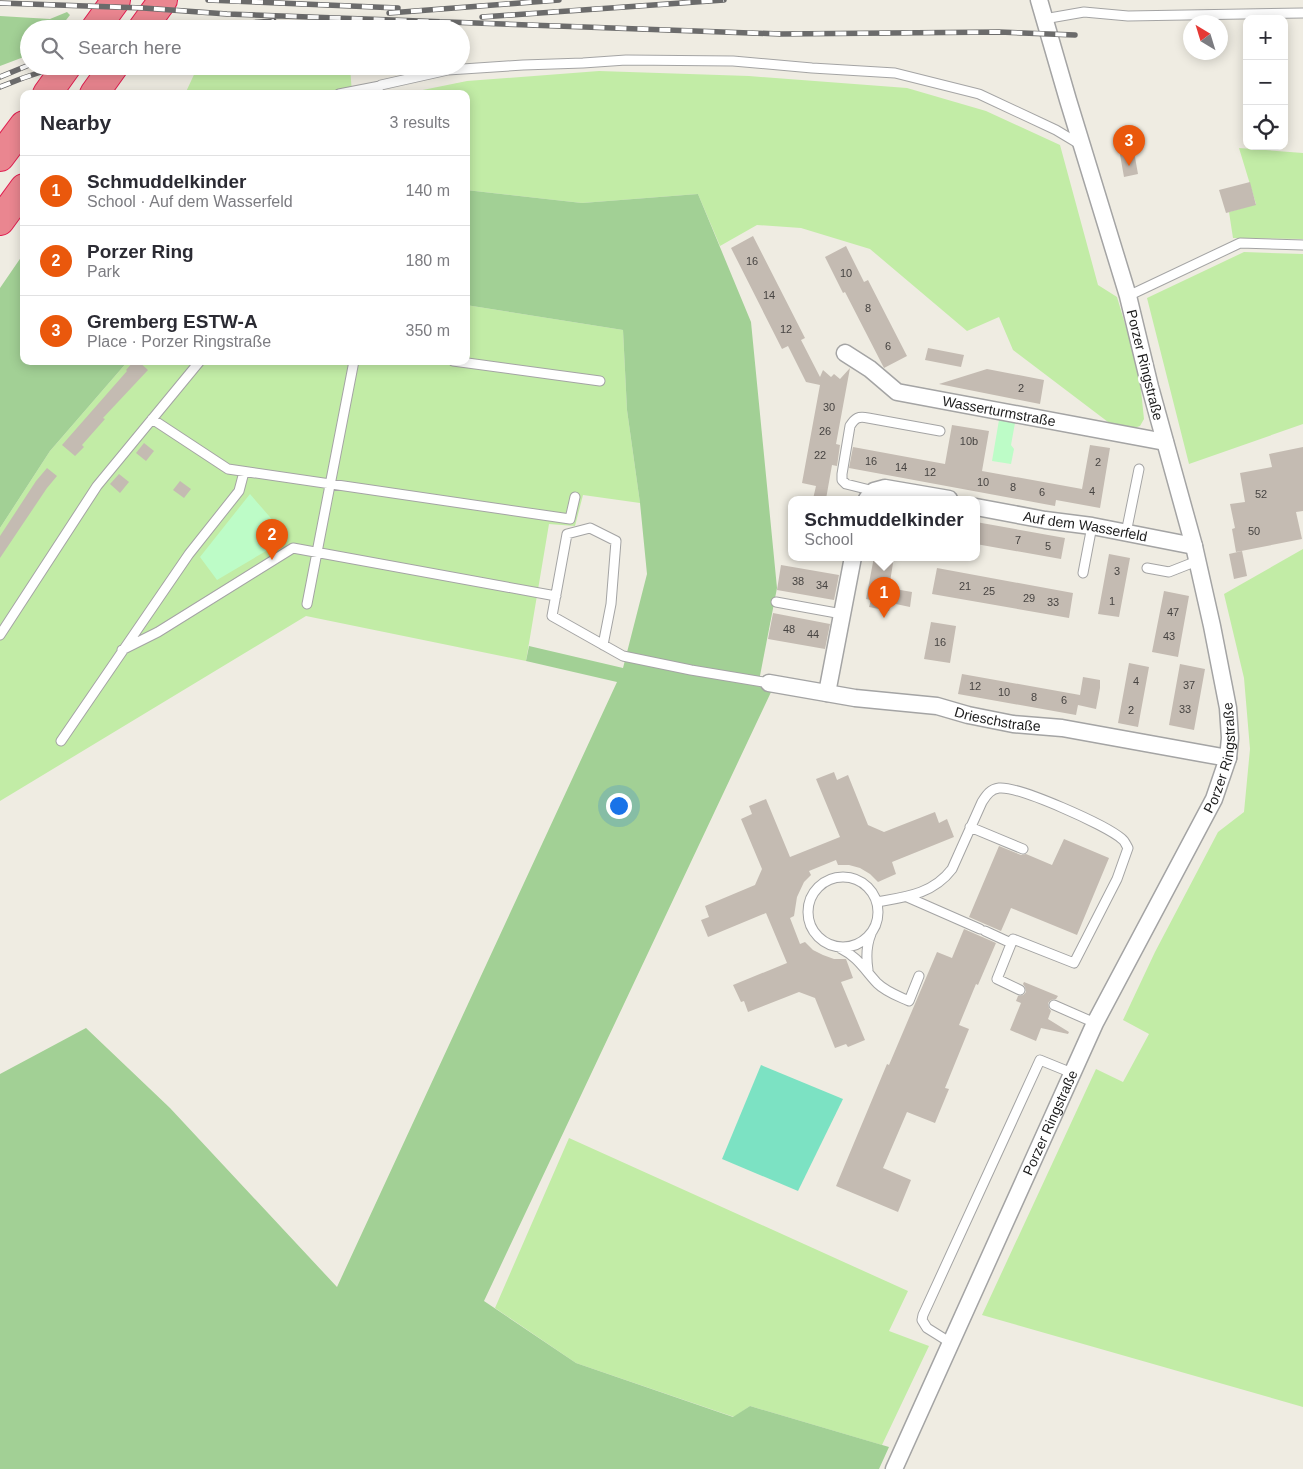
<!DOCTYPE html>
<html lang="en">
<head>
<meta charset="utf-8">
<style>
	:root { --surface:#fff; --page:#f2f2f3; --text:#2b2b33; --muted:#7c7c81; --line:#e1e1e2; --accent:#ea580c }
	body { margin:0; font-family:Arial,sans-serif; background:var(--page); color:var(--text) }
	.controls { position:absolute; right:15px; top:15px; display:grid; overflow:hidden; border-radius:10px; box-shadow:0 2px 12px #0003 }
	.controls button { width:45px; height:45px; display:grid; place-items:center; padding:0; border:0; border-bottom:1px solid var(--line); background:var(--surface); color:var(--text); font:25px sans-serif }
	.compass { position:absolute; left:1183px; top:15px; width:45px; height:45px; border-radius:50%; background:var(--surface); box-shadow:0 2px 12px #0003; rotate:322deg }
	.you { position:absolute; left:618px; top:805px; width:18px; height:18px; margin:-12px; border:4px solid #fff; border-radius:50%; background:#1a73e8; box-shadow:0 0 0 8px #1a73e833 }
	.badge { display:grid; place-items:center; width:32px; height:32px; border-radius:50%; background:var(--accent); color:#fff; font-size:16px; font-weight:700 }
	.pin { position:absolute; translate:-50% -41px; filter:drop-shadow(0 1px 2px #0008) }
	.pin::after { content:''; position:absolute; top:26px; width:18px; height:15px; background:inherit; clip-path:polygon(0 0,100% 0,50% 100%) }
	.popup { position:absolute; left:788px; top:496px; width:192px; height:65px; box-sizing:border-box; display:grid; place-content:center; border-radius:10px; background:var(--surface); filter:drop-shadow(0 1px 4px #0005); font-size:16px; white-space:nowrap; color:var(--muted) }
	.popup b { font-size:19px; color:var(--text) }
	.popup::after { content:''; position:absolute; left:50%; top:100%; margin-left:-10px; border:10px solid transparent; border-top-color:var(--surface) }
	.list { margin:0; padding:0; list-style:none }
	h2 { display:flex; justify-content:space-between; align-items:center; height:65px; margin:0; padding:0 20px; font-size:21px }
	h2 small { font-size:16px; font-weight:400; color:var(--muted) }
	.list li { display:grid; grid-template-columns:32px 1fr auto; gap:15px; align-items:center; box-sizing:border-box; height:70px; padding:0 20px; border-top:1px solid var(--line) }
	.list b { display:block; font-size:19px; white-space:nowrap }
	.list p { margin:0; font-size:16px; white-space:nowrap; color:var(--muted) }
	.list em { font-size:16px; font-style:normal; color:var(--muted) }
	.icon { flex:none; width:28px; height:28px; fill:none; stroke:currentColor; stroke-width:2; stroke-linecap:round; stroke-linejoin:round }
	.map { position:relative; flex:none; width:1303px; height:1469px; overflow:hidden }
	.search { position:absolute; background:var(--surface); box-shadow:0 2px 12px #0003; left:20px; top:20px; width:450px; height:55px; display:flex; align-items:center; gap:12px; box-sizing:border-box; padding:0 18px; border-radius:28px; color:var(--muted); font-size:19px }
	.panel { position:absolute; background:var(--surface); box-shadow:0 2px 12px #0003; left:20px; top:90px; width:450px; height:275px; border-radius:10px }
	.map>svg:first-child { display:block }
	.grass { fill:#c2eca6 }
	.forest { fill:#a2d095 }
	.park { fill:#bdfcc7 }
	.pitch { fill:#7ce2c3 }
	.building { fill:#c4bbb2 }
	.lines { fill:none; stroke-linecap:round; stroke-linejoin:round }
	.service-casing { stroke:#a4a4a4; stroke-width:11 }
	.minor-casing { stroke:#a4a4a4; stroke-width:19 }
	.motorway-casing { stroke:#e01c4f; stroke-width:30 }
	.service { stroke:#fff; stroke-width:9 }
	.minor { stroke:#fff; stroke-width:16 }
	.motorway { stroke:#ea8690; stroke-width:28 }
	.rail-casing { stroke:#6b6b6b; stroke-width:5.5 }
	.rail { stroke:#fff; stroke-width:4; stroke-dasharray:11; stroke-linecap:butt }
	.labels { text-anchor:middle; stroke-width:5; stroke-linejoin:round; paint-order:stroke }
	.number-label { font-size:11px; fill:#474442 }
	.street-label { font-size:14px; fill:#1d1d1d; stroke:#fff }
</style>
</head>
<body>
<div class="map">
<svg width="1303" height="1469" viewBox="0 0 1303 1469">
	<rect width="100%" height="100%" fill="#efece2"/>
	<path class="grass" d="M198,66H350L352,94H185Z
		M599,71L749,76L907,88L986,111L1060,145L1098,285L1117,297L1139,371L1144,419L1140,426L1131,429L1112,425L1013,350L999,317L967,331L870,249L801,228L757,225L720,246L698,194L582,203L466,190V94H403L467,81Z
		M1239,148L1303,153V239L1233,238L1229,212L1256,204Z
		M1244,252L1303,254V424L1189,464L1147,298Z
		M466,305L623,330L627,410L640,503L583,495L575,526L549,524L526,661L306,616L0,801V528L50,451L128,361H466Z
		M1303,549V1407L982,1315L1096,1069L1123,1082L1149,1034L1123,1020L1155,952L1218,832L1244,812L1250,749L1244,678L1224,594Z
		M569,1138L908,1291L889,1331L929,1346L882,1445L750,1406L734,1417L576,1363L495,1308Z"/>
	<path class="forest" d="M67,12L70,15L59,29H29V55L0,66V16L50,19Z
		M466,190L582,203L698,194L751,322L777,588L758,686L772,690L484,1301L576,1363L733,1417L750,1406L889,1447L879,1469H0V1074L86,1028L170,1108L337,1287L617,682L526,661L529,646L623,668L647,574L640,503L627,410L623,330L466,305Z
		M24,253V361H128L50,451L0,528V288Z"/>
	<path class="park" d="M999,420L1015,423L1011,445L1014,449L1011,464L992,461Z
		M250,494L288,538L217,580L200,557Z"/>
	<path class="pitch" d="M761,1065L843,1099L798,1191L722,1159Z"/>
	<path class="building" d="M1133,146L1138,174L1124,177L1119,149Z
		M1250,182L1256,205L1226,213L1219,190Z
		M753,236L805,338L801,340L820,377L823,370L831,377L834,374L840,379L850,368L836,444L840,445L837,466L832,465L826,499H813L816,486L802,483L820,385L806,382L788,346L782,349L731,248Z
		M846,246L864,282L868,280L907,356L884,368L845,292L843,293L825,257Z
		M928,348L964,355L961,367L925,360Z
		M134,361H138L148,370L103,418L105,419L82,445L84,447L75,456L62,445L127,371L126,370Z
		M987,369L1044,380L1040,404L939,384Z
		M952,425L989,431L982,471L1082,489L1090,445L1110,448L1100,508L1056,500L1055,506L849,468L853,447L945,464Z
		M144,443L154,451L146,461L136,453Z
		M1303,447V511L1296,512L1302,539L1236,552L1232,529L1235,528L1230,504L1245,502L1240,473L1272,467L1269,454Z
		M47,468L57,476L47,488L0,558V536L36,481Z
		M119,474L129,482L120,493L110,484Z
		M180,481L191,489L184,498L173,490Z
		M976,522L1065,538L1061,559L976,544Z
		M1242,551L1247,576L1234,579L1229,554Z
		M1109,554L1130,558L1119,617L1098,614Z
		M874,557H894L889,588L912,592L910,607L891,603L889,611L869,607L871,600L866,599Z
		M781,565L839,575L834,600L777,590Z
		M937,568L1073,593L1069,618L932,594Z
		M1164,591L1189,596L1178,657L1152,652Z
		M773,613L830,624L825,649L768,639Z
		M931,622L956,626L950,663L924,659Z
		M1129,663L1149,667L1138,727L1118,723Z
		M1180,664L1205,669L1194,730L1169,725Z
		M962,674L1080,695L1083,677L1100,680V688L1096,709L1078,705L1076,715L958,694Z
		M834,772L837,780L848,775L868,825L884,832L935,812L939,823L947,819L954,837L892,862L896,874L878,882L870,874L860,868L849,865H838L836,860L809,871L811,875L804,882L797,897L794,916L790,918L800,944L805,942L813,950L823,955L834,959H846L853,978L841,982L865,1040L848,1047L846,1044L835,1048L815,998L799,992L748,1012L744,1001L741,1002L733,985L787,963L766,913L708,937L701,920L709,917L705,906L755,885L762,869L741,819L752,814L749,806L766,799L790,857L840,837L816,779Z
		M1064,839L1109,858L1077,935L1011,908L1001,931L969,917L999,846L1021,855L1026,854L1052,865Z
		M964,929L996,943L978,985L976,984L959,1025L969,1029L945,1088L949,1089L935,1123L907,1112L883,1168L911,1180L898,1212L836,1186L887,1064L889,1065L937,952L952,958Z
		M1024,982L1058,996L1056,999L1051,1000L1048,1003L1049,1008L1051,1011L1048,1019L1069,1032L1068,1034L1041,1028L1036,1041L1010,1030L1021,1003L1016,1001L1018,996L1023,995L1026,992L1025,987L1023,984Z"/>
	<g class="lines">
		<defs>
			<path id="service" d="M1044,19L1084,12L1128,16L1303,13
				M339,94L380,86
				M373,94L381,85L448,70L523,65L583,63L626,60L733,61L812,68L895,73L979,94L1056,130L1081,145
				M1128,296L1240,243L1303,245
				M453,361L600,381
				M152,419L228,469L570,519L575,497
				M874,491L846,484L842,480V474L850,426C855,418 858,416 868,418L940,431
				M1126,533L1139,469
				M1147,568L1169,572L1197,561
				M1083,573L1092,526
				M776,602L842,614
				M307,604L354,361
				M0,635L97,486L200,361
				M603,645L611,604L616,541L590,528L567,534L552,616L623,656L691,670L769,683
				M122,650L158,632L293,548L556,596
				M61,741L189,554L239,491L244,472
				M970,827L1023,849
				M808 912a35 35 0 1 1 70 0a35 35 0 1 1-70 0Z
				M907,897L980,929
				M877,902C906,897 933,894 952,869L982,802C986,796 990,789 999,788C1019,786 1106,825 1122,839C1125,841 1126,845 1128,848L1117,879L1074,963L1013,939L997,979L1020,990
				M985,931L1011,943
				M840,948C858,957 864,969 877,983C886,992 898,996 909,1001L919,976
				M868,970C866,957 866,946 871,934
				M1054,1005L1095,1023
				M951,1343L927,1328L922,1320L923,1315L1040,1060L1072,1073"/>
			<g id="minor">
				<path id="s1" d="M845,353L870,369L897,392L1165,442"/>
				<path d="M867,499L874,491L885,488L949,499"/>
				<path id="s2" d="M976,507L1045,520L1092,526L1194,546"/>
				<path id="s3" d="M769,683L855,698L937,706L968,715L1013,724L1062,728L1228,758"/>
				<path d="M827,693L853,557"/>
				<path id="s4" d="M894,1469L1095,1023L1214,799L1228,758L1230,738L1228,708L1212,626L1194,546L1150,387L1128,296L1068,100L1039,0"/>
			</g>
			<path id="motorway" d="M95,29L116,0
				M142,29L163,0
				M47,94L67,66
				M94,94L114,66
				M0,157L24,125
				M0,221L24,188"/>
		</defs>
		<use href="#service" class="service-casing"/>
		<use href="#minor" class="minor-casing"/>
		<use href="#motorway" class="motorway-casing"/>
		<use href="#service" class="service"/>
		<use href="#minor" class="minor"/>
		<use href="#motorway" class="motorway"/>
		<defs>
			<path id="rail" d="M208,0L398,8
				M0,3L143,8L227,14L780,34L999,32L1075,35
				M389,13L559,0
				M482,17L724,0
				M184,29L209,26L274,21
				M323,29L378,25
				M0,77L29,65
				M0,87L23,78L59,66"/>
		</defs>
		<use href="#rail" class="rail-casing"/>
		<use href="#rail" class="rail"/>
	</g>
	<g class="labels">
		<g class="number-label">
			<text x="752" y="265">16</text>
			<text x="846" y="277">10</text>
			<text x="769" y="299">14</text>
			<text x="868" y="312">8</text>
			<text x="786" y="333">12</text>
			<text x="888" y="350">6</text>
			<text x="1021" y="392">2</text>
			<text x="829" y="411">30</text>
			<text x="825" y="435">26</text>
			<text x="969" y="445">10b</text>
			<text x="820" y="459">22</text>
			<text x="871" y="465">16</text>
			<text x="1098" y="466">2</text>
			<text x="901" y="471">14</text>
			<text x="930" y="476">12</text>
			<text x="983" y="486">10</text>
			<text x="1013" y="491">8</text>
			<text x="1092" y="495">4</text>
			<text x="1042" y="496">6</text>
			<text x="1261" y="498">52</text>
			<text x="1254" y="535">50</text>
			<text x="1018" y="544">7</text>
			<text x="1048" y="550">5</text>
			<text x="1117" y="575">3</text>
			<text x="798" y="585">38</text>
			<text x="822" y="589">34</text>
			<text x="965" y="590">21</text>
			<text x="989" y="595">25</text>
			<text x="1029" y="602">29</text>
			<text x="1112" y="605">1</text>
			<text x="1053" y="606">33</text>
			<text x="1173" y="616">47</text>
			<text x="789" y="633">48</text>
			<text x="813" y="638">44</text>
			<text x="1169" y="640">43</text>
			<text x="940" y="646">16</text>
			<text x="1136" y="685">4</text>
			<text x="1189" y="689">37</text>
			<text x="975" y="690">12</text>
			<text x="1004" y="696">10</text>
			<text x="1034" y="701">8</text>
			<text x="1064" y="704">6</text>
			<text x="1185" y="713">33</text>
			<text x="1131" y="714">2</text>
		</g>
		<g class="street-label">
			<text transform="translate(1145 365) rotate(76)" y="5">Porzer Ringstraße</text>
			<text dy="5" stroke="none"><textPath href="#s1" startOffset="169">Wasserturmstraße</textPath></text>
			<text dy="5" stroke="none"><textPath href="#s2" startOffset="111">Auf dem Wasserfeld</textPath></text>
			<text dy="5" stroke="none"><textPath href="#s3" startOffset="232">Drieschstraße</textPath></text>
			<text dy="5" stroke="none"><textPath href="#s4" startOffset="785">Porzer Ringstraße</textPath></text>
			<text dy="5" stroke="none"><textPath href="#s4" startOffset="380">Porzer Ringstraße</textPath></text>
		</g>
	</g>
</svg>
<div class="controls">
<button>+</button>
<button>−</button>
<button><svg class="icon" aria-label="locate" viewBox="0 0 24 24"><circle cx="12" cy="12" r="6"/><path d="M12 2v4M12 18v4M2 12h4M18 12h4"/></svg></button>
</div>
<svg class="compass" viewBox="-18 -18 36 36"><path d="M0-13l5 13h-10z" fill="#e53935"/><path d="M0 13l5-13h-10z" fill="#7c7c81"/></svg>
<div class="you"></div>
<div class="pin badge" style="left:884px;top:618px">1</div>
<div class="popup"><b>Schmuddelkinder</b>School</div>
<div class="pin badge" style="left:272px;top:560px">2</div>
<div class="pin badge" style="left:1129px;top:166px">3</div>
<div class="search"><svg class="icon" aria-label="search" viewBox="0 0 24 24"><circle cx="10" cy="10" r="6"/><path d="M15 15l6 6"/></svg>Search here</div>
<section class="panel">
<h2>Nearby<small>3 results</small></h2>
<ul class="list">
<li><span class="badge">1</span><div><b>Schmuddelkinder</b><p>School · Auf dem Wasserfeld</p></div><em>140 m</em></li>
<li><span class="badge">2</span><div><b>Porzer Ring</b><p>Park</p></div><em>180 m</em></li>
<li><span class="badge">3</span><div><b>Gremberg ESTW-A</b><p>Place · Porzer Ringstraße</p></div><em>350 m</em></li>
</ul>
</section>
</div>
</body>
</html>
